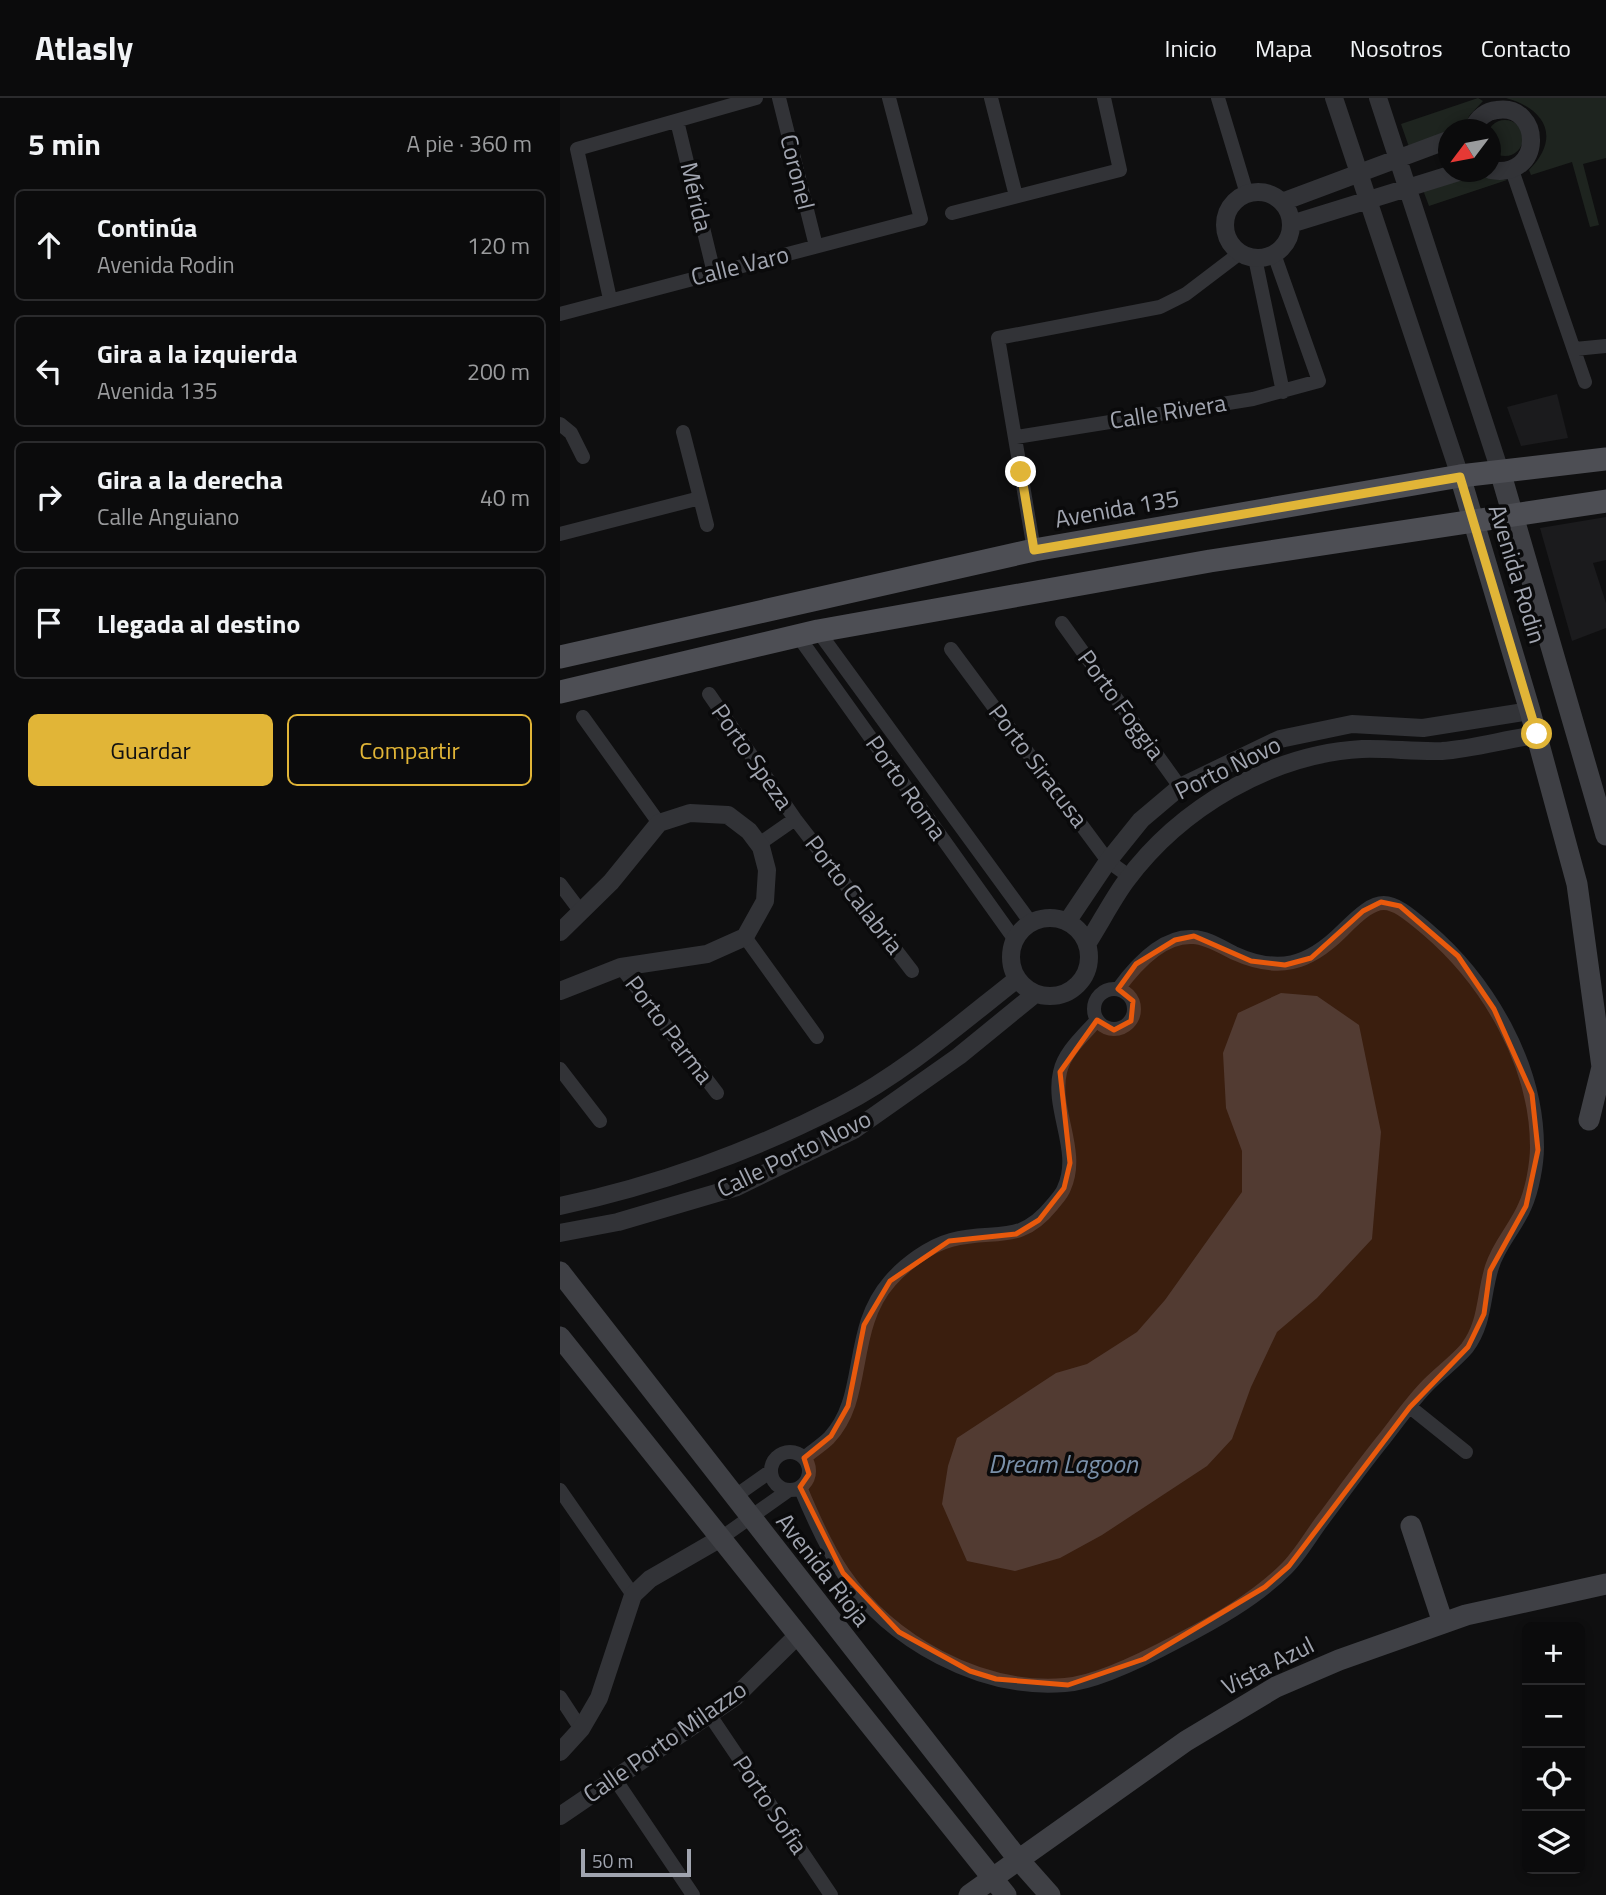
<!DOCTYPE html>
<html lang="es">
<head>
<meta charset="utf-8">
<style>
	:root { --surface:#0b0b0c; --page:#141415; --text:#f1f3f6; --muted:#9a9b9d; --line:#2b2b2d; --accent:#e1b537 }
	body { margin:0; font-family:"Titillium Web",sans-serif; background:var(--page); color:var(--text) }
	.controls { position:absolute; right:21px; bottom:21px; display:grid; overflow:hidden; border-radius:10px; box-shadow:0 4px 10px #0003 }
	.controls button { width:63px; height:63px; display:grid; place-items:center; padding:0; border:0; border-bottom:2px solid var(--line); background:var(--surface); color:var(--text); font:35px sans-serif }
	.compass { position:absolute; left:878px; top:21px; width:63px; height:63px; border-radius:50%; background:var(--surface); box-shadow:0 4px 10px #0003; rotate:238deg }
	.scale { position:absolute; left:21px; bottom:18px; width:110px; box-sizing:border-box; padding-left:7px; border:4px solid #a1a5b0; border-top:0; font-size:19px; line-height:24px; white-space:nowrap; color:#a1a5b0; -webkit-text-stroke:5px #0a0a0b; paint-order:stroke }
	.stop { position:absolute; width:21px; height:21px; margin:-16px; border:5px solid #e1b537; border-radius:50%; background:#fff }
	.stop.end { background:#e1b537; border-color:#fff; box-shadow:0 2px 7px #0008 }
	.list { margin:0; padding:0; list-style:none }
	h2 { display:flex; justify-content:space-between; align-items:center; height:91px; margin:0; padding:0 28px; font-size:30px }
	h2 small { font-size:23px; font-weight:400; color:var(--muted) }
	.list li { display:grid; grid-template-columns:46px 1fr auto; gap:21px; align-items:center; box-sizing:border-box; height:112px; margin:0 14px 14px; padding:0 14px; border:2px solid var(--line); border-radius:10px }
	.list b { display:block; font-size:26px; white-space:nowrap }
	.list p { margin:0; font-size:23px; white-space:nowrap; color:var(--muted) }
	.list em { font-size:23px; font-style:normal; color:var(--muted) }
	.actions { display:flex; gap:14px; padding:21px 28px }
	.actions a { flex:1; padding:16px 0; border:2px solid var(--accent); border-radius:10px; text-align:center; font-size:24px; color:var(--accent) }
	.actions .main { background:var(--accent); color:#111 }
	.icon { flex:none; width:38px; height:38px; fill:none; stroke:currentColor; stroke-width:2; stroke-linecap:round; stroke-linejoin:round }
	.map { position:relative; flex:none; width:1046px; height:1797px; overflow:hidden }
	header { display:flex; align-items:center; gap:42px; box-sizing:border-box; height:98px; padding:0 35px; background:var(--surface); border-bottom:2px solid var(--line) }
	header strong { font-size:33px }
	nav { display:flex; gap:38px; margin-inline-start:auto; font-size:24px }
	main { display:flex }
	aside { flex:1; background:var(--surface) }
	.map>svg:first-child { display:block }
	.built { fill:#1b1b1d }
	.green { fill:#1e241f }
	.water { fill:#2e343c }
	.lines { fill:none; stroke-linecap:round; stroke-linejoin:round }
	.minor { stroke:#323337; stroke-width:14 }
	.tertiary { stroke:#323337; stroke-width:18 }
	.secondary { stroke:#3f4045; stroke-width:21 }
	.primary { stroke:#4d4e54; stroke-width:23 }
	.route { stroke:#e1b537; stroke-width:9 }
	.marked { fill:#e8590c; fill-opacity:0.2; stroke:#e8590c; stroke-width:5; stroke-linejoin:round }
	.labels { text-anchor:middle; stroke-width:7; stroke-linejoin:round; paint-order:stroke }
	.street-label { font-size:24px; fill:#a1a5b0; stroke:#0a0a0b }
	.water-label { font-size:26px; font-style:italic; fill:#7a90a9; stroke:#0a0a0b }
</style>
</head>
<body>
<header>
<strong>Atlasly</strong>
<nav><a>Inicio</a><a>Mapa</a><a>Nosotros</a><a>Contacto</a></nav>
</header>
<main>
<aside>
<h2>5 min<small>A pie · 360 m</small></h2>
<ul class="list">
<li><svg class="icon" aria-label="ahead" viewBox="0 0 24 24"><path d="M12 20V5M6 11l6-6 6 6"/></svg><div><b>Continúa</b><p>Avenida Rodin</p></div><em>120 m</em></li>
<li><svg class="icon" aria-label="left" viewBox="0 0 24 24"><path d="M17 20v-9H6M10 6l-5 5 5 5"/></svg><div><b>Gira a la izquierda</b><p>Avenida 135</p></div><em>200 m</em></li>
<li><svg class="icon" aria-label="right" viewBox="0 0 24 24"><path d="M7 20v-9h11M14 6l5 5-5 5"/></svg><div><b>Gira a la derecha</b><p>Calle Anguiano</p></div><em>40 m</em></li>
<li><svg class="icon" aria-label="arrive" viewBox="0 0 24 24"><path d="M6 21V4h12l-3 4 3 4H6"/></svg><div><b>Llegada al destino</b></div></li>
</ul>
<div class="actions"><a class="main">Guardar</a><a>Compartir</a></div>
</aside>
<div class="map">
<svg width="1046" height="1797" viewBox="0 0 1046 1797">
	<rect width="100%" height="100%" fill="#0f0f10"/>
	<path class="built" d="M997,296L1008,340L961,348L947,309Z
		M1046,419V462L1033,465L1046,505V530L1012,543L980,430Z"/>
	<path class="green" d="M918,0L923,3L909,18L905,30L888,32V36L849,49L841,26Z
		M946,0H1046V60L1023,66L1039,127L1030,129L1012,64L971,77L969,72C1001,40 986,11 946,0Z
		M927 40a18 18 0 1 1 36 0a18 18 0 1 1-36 0Z
		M915,74L947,82L869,108L863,92Z"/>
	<path class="water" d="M721,895L757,898L799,927L821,1034L812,1141L757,1200L717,1234L691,1289L672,1341L647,1368L542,1437L500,1460L455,1473L407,1463L382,1406L388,1368L397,1340L496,1275L527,1266L577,1234L605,1202L682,1094V1053L666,1010L663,955L678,915Z"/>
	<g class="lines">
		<path class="minor" d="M219,0L256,148
			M431,0L456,98
			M658,0L687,96
			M117,23L154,175
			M952,72L1025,284
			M392,115L560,72L544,0
			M695,160L723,294
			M50,201L17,51L196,0
			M0,216L361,121L329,0
			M1015,251L1046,248
			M0,326L11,335L23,359
			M123,334L147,427
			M456,339L693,301L759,283L714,156
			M0,436L140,400
			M474,452L438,240L600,209L626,196L680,155
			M502,525L620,689
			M258,533L471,825
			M238,538L455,842
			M391,551L548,763L570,779
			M149,596L235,721L352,873
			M23,619L99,725
			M199,746L235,721
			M0,786L21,814
			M185,839L257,939
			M61,869L157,995
			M534 911a20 20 0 1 1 40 0a20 20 0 1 1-40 0Z
			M0,971L40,1023
			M850,1309L906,1354
			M211 1373a19 19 0 1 1 38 0a19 19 0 1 1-38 0Z
			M244,1360C252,1353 262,1347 269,1340C308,1299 287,1232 330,1183C345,1166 369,1148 391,1142C435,1130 459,1148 492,1107C496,1102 502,1096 504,1090C521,1053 491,1012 500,974C504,954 524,937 537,922
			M240,1389C252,1418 265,1448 283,1475C330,1544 420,1594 505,1587C536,1585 590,1558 618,1543C655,1524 696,1501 726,1471C740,1457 750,1439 762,1423C783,1395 803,1367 825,1340C839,1322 853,1302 869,1286C881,1274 896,1263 907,1250C926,1225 923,1197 932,1169C939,1146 956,1130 965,1108C972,1093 977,1066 977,1049C977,966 928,883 867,831C827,797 820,795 782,833C748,867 718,875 674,855C662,849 646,839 633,839C602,837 574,869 558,891
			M0,1392L73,1497
			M174,1399L211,1373
			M161,1440L229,1392
			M0,1599L21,1631
			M149,1616L271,1797
			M55,1681L133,1797"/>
		<path class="tertiary" d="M774,0L900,378
			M818,0L940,373
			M912,32C917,21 925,13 937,12C982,5 985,82 930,72
			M665 127a33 33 0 1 1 66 0a33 33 0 1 1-66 0Z
			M722,104L888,42
			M731,126L899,74
			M451 859a39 39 0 1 1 78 0a39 39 0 1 1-78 0Z
			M507,824L548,763L581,722L620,689L720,641L792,626L863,630L970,613
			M0,834L51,784L99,725L130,715L168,717L189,733L201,749L207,772L205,803L185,839L147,856L61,869L0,893
			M527,846C540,826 552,802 566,783C620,710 711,656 802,651C828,650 855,654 882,653C913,651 946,641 977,637
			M0,1108C95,1088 193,1053 280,1008C344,975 401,925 457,881
			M0,1135L58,1124L177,1089L294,1032L399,958L475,896
			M0,1654L21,1631L39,1600L73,1497L90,1481L161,1440
			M0,1718L175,1599L238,1537"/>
		<path class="secondary" d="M940,373L1046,737
			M900,378L970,613L1017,786L1042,969L1046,977
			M1029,1022L1042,969L1046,966
			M0,1174L458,1761L490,1797
			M0,1239L446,1797
			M851,1428L883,1525
			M409,1797L626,1643L716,1589L779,1562L906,1517L1046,1486"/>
		<path class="primary" d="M0,559L474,452L900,378L1046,361
			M0,594L258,533L650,463L1046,403"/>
	</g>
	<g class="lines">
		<path class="route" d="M461,374L474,452L900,379L977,636"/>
	</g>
	<path class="marked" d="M821,804L840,808L898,858L934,911L972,996L978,1052L966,1108L930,1173L924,1216L908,1249L850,1309L729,1468L705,1489L584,1561L508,1587L436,1581L410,1573L339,1534L283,1475L240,1389L249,1376L244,1360L271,1338L288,1308L304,1227L330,1183L389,1143L456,1136L479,1122L504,1090L510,1065L500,974L537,922L554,932L571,923L573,903L558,891L576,866L615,842L634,838L691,863L725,867L751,860L803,813Z"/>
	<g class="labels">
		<g class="street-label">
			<text transform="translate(237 74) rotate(76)" y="8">Coronel</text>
			<text transform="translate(136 99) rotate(77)" y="8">Mérida</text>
			<text transform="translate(180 168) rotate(-14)" y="8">Calle Varo</text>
			<text transform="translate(608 314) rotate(-9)" y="8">Calle Rivera</text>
			<text transform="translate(557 411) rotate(-10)" y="8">Avenida 135</text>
			<text transform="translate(957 476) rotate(73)" y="8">Avenida Rodin</text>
			<text transform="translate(561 607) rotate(54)" y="8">Porto Foggia</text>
			<text transform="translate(192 659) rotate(55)" y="8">Porto Speza</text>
			<text transform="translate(478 668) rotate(53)" y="8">Porto Siracusa</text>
			<text transform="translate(668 670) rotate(-26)" y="8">Porto Novo</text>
			<text transform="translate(346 690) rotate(55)" y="8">Porto Roma</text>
			<text transform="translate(294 797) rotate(52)" y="8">Porto Calabria</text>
			<text transform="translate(109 932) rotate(53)" y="8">Porto Parma</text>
			<text transform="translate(234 1056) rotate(-26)" y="8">Calle Porto Novo</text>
			<text transform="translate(263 1472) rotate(52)" y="8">Avenida Rioja</text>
			<text transform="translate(708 1568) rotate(-27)" y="8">Vista Azul</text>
			<text transform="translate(105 1644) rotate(-35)" y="8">Calle Porto Milazzo</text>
			<text transform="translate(210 1707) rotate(56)" y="8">Porto Sofia</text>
		</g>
		<g class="water-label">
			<text x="503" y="1375">Dream Lagoon</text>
		</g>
	</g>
</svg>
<div class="controls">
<button>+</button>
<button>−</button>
<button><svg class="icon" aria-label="locate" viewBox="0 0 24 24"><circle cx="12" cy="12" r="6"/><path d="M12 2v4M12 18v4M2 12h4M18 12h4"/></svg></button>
<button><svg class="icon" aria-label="layers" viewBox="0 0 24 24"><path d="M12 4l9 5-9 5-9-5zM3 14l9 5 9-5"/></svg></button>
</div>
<svg class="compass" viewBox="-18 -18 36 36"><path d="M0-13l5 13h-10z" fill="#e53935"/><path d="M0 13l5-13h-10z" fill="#9a9b9d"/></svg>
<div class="scale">50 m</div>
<div class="stop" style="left:977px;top:636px"></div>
<div class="stop end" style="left:461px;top:374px"></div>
</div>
</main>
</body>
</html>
